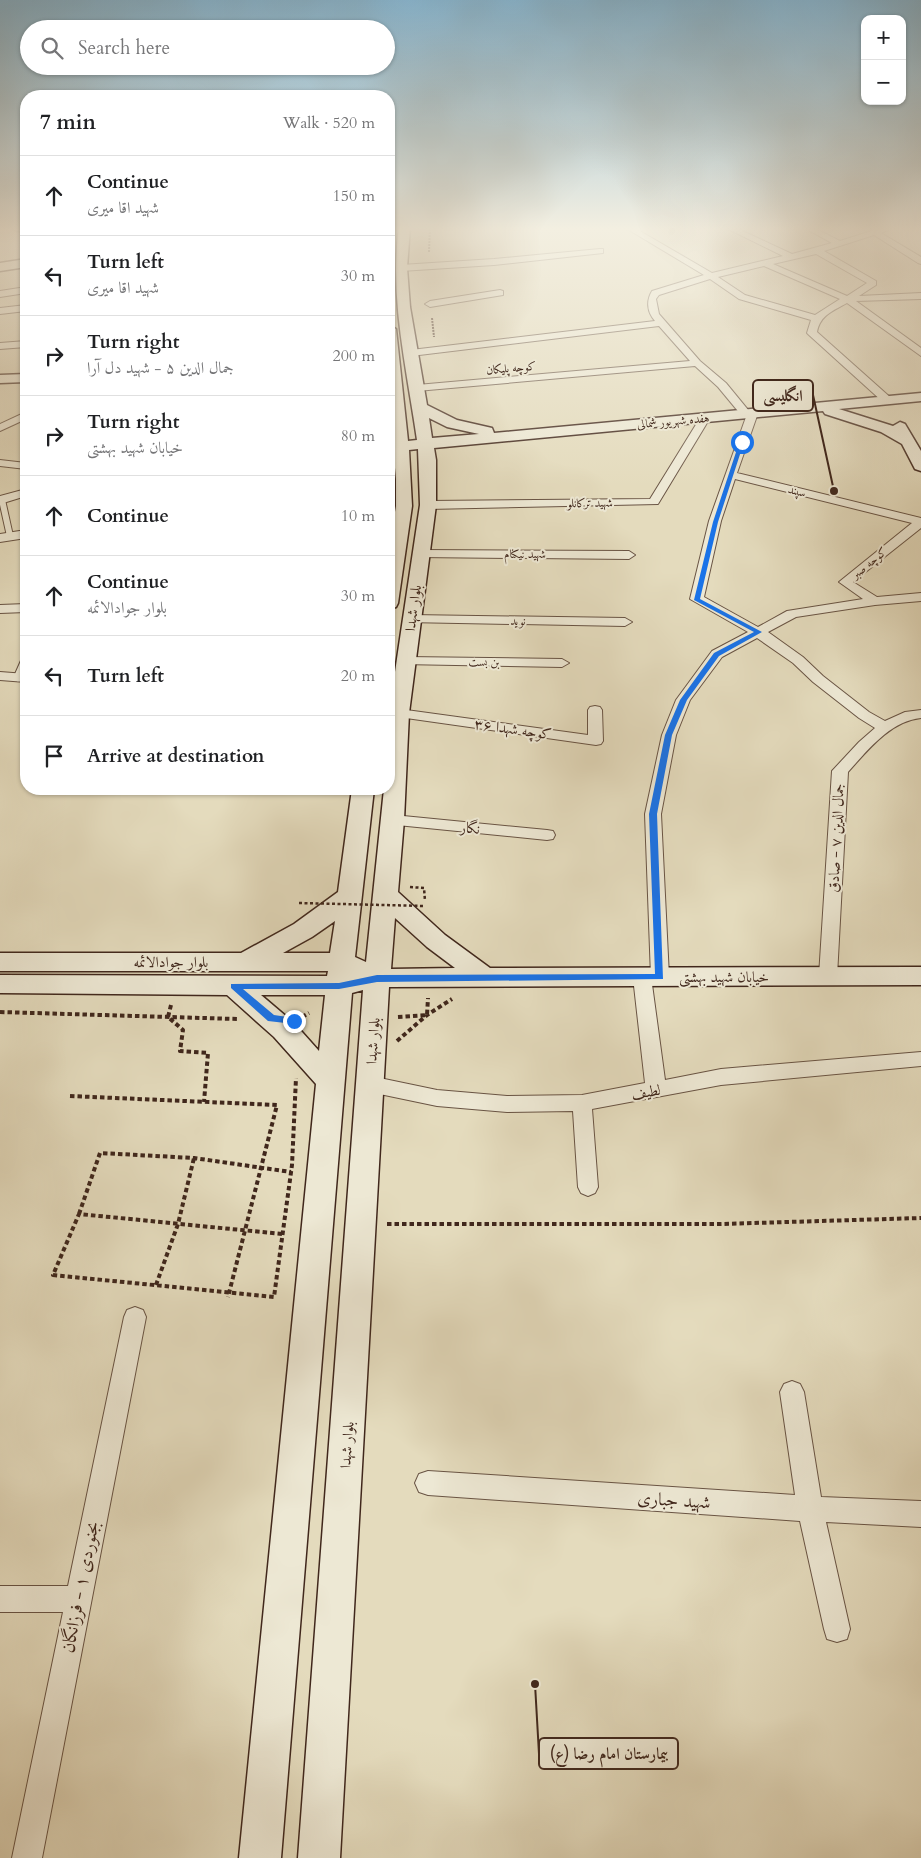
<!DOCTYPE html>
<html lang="en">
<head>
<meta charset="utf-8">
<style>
	:root { --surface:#fff; --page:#f2f2f2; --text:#202124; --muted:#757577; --line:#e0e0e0 }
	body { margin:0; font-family:Cardo,Amiri,serif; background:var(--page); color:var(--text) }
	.controls { position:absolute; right:15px; top:15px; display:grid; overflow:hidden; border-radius:10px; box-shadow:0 1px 4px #0004 }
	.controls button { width:45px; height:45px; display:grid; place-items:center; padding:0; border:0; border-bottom:1px solid var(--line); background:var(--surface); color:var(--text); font:25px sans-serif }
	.stop { position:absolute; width:15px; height:15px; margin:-11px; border:4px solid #1a73e8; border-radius:50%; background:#fff }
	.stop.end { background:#1a73e8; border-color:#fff; box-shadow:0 1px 5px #0008 }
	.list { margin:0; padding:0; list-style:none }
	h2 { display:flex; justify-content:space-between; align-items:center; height:65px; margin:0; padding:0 20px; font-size:21px }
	h2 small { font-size:16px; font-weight:400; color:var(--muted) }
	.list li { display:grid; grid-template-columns:32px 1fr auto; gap:15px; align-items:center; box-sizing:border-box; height:80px; padding:0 20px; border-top:1px solid var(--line) }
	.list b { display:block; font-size:19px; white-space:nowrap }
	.list p { margin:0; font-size:16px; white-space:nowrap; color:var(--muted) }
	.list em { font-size:16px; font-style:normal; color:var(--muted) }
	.icon { flex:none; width:28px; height:28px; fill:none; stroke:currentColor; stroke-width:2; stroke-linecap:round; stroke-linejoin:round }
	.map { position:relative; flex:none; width:921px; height:1858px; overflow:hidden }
	.search { position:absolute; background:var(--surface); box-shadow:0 1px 4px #0004; left:20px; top:20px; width:375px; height:55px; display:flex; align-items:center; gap:12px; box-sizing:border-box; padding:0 18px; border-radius:28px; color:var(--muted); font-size:19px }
	.panel { position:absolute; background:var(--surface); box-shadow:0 1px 4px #0004; left:20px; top:90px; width:375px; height:705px; border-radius:20px }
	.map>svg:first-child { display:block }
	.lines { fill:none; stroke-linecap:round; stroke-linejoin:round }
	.lane-far1-casing { stroke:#695444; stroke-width:8 }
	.lane-casing { stroke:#695444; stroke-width:10 }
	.street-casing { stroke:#695444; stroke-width:2 }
	.secondary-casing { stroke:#40271c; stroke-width:3 }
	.path-far2 { stroke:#40271c; stroke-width:2; stroke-dasharray:2 1; stroke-linecap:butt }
	.path-far1 { stroke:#40271c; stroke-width:2.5; stroke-dasharray:3 2.5; stroke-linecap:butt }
	.path { stroke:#40271c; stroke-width:4; stroke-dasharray:4.5 3; stroke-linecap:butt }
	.lane-far1 { stroke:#ede8d4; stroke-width:6 }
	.lane { stroke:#ede8d4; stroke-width:8 }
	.street { fill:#ede8d4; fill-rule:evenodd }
	.secondary { fill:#ede8d4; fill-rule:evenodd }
	.path-bridge { stroke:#40271c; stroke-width:2.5; stroke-dasharray:3 2.5; stroke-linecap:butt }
	.route { fill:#1a73e8 }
	.labels { text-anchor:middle; stroke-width:4; stroke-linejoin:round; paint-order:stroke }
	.far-street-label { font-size:12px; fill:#40271c; stroke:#ede8d4 }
	.street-label { font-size:15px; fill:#40271c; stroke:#ede8d4 }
	.near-street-label { font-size:18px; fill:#40271c; stroke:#ede8d4 }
	.leader { fill:none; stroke:#40271c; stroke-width:2 }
	.callout-dot { fill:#40271c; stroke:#ede8d4; stroke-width:2 }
	.callout { fill:#ede8d4; stroke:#40271c; stroke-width:2 }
	.callout-label { font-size:16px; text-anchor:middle; font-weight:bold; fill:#40271c }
</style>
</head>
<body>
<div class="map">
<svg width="921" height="1858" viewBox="0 0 921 1858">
	<rect width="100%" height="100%" fill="#e4dbbd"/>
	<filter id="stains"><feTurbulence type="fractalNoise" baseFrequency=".004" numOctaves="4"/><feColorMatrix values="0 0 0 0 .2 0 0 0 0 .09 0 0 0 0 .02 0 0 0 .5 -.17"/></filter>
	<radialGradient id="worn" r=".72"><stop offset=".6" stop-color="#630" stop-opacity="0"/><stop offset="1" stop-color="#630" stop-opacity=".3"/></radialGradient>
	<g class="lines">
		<defs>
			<path id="lane-far1" d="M2,500L10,536"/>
			<path id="lane" d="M18,677L26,659"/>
			<path id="street" d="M624,227H633L712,273L783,256L724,227H734L792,254L832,243L803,227H812L840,241L884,227H895L881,233L921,257V264L918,263L874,235L824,251L876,281V285L859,296L921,293V299L856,301L921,348V356L847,303C833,311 820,315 817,332L891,398L892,400L887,403L883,402L809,335L807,333L811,320L739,299L710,279L659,295L656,299L659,314L700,361L726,383L749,411L753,410L758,413L737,473L921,518V528L853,582L877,597L921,593V601L875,605L796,617L768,632L803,657L823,676L869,712L885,721L905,712L921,710V718C890,721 867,751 848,772L837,976L834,981L828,983L822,981L819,976L832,771L859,742L875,728L859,718L813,682L793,663L757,638L722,657L690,700L676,735L661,814L669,977L666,982L660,984L654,982L651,977L665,1080L721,1069L921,1052V1066L721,1085L592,1109L598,1187L595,1193L588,1196L581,1193L578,1187L573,1111L507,1112L437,1106L370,1092L363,1089L360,1084L363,1079L370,1076L437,1090L507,1096L582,1095L645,1083L633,977L636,972L642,970L648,972L651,977L645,814L662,735L676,700L712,651L748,632L690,599L709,521L746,417L742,416L718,387L695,366L417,391L412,388L417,385L690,361L659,326L411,356L406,353L411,350L655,321C647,312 646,301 652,291L704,275ZM816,254L867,283L847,296L773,264ZM764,266L840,299L815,315L745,295L718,277ZM735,479L912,523L839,582L863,599L787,611L758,627L704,597L721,521Z
				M600,249H603V253L494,265L401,271L397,268L401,265L494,259Z
				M26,287V293L0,297V291Z
				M500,290L503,291V295L430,307L425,304L430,301Z
				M26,305V311L0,314V308Z
				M26,341V347L0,349V343Z
				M26,412V419L0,431V424Z
				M705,415L710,418L658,504L428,509L422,505L428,501L650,499L700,418Z
				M0,460L26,463V469L0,466Z
				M26,489V496L0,504V496Z
				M26,530V538L0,542V534Z
				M421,550L629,551L635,555L629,559L417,557L415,554Z
				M26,604V612L0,613V605Z
				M411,615L625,618L632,622L625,626L406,622L404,619Z
				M406,657L562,659L569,663L562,667L401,664L399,661L401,658Z
				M0,672L26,674V682L0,680Z
				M595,706L600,707L602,710L603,741L601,744L596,745L399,717L394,716L392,713L394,710L399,709L588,735V710L590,707Z
				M393,815L547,830L553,831L555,835L553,839L547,840L387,824L385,820L387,816Z
				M135,1307L143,1310L146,1317L42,1858H12L63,1612H0V1586H68L124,1317L127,1310Z
				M792,1381L800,1384L804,1392L821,1497L921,1501V1527L826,1522L850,1629L847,1639L837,1642L827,1639L824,1629L800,1521L428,1495L419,1492L415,1483L419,1474L428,1471L795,1495L780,1392L784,1384Z"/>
			<path id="secondary" d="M10,227H26V233L12,229Z
				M399,227H410L407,268L410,307L427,405L457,420L492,428L494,433L921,393V401L839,409L893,426L900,422L905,424L921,451V471L915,469L902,444L881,432L825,414L823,411L434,448L436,460V505L409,713L404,820L398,892L445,935L490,968L921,967V985L389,987L340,1858H298L363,990L352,993L281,1858H239L316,1084L274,1037L227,995L0,993V975L327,976L328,971H0V953H241L294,924L338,892L352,789H374L355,957L366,962L384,789H389V712L420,505L418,449L409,450L412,506L398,603L396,607L389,609V548L396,506V479L389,400V325L396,329L408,441L417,440C407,370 389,297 399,227ZM429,418L447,427L479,434L432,438ZM395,918L427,947L455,968L391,969ZM335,921L330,953H283L312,937ZM261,995H325L319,1051L294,1023Z
				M26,259V267L0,271V263Z
				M26,374V382L0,383V375Z"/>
		</defs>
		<use href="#lane-far1" class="lane-far1-casing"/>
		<use href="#lane" class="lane-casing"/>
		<use href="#street" class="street-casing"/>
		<use href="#secondary" class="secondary-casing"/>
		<path class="path-far2" d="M429,252L430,227
			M432,318L434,337"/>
		<path class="path-far1" d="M410,887L424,888L425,901"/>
		<path class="path" d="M171,1005L168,1017L183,1030L180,1051L208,1053L204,1102
			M0,1012L237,1019
			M302,1017L309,1013
			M398,1017L427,1015L428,998
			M397,1041L427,1015L452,999
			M70,1096L277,1105L228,1297
			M79,1214L100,1153L194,1158L291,1172
			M387,1224H721L921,1218
			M282,1234L79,1214L53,1275L274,1297L292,1165L296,1078
			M156,1285L178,1224L194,1158"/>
		<use href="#lane-far1" class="lane-far1"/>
		<use href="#lane" class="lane"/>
		<use href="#street" class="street"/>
		<use href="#secondary" class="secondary"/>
		<path class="path-bridge" d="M299,903L425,906"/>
	</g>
	<linearGradient id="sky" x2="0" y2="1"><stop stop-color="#87b7d3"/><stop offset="0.47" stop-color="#f3efe1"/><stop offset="1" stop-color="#f3efe1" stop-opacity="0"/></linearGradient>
	<rect width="921" height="487" fill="url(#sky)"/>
	<path class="route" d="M740,440L744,442L718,522L700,599L762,632L719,656L687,700L672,735L657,814L663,979L377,982L339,989H243L274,1015L294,1018L299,1021L294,1024L268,1021L231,988V984L339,983L377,975L655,974L649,814L665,735L680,700L714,653L754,632L694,600L713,522Z"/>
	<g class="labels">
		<g class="far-street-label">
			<text transform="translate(511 368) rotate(-5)" y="4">کوچه پلیکان</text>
			<text transform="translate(673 421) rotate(-5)" y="4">هفده شهریور شمالی</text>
			<text transform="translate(797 491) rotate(14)" y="4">سپند</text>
			<text transform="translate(590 503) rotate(-1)" y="4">شهید ترکانلو</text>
			<text x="525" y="558">شهید نیکنام</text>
			<text transform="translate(869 563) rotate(-39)" y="4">کوچه صبر</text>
			<text transform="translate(518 621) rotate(1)" y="4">نوید</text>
			<text transform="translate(484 662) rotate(1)" y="4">بن بست</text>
		</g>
		<g class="street-label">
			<text transform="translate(413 608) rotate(-82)" y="5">بلوار شهدا</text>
			<text transform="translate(513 729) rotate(8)" y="5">کوچه شهدا ۳۶</text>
			<text transform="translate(470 828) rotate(6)" y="5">نگار</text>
			<text transform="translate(836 838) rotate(-87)" y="5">جمال الدین ۷ - صادق</text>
			<text x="171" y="967">بلوار جوادالائمه</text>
			<text x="724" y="982">خیابان شهید بهشتی</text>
			<text transform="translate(373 1041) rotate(-86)" y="5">بلوار شهدا</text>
			<text transform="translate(646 1092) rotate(-10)" y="5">لطیف</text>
			<text transform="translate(347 1445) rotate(-86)" y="5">بلوار شهدا</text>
		</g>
		<g class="near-street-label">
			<text transform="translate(674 1500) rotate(4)" y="6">شهید جباری</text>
			<text transform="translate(80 1587) rotate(-79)" y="6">بجنوردی ۱ - فرزانگان</text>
		</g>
	</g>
	<path class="leader" d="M834 491L813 395M535 1684L539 1754"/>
	<g class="callout-dot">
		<circle cx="834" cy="491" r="5"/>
		<circle cx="535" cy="1684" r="5"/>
	</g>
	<g class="callout">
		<rect x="753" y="380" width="60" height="31" rx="5"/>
		<rect x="539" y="1738" width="139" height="31" rx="5"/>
	</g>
	<g class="callout-label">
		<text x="783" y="401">انگلیسی</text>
		<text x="609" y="1759">بیمارستان امام رضا (ع)</text>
	</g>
	<rect width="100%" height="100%" filter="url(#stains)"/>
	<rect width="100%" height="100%" fill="url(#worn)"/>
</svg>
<div class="controls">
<button>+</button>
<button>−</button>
</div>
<div class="stop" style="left:742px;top:442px"></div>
<div class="stop end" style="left:294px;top:1021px"></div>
<div class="search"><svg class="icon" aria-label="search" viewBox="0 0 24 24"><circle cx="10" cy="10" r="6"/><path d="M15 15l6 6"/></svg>Search here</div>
<section class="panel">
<h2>7 min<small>Walk · 520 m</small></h2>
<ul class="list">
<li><svg class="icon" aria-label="ahead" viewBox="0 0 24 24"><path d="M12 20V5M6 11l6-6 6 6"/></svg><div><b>Continue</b><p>شهید اقا میری</p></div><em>150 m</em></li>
<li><svg class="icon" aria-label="left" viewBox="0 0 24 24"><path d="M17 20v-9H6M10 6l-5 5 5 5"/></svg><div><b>Turn left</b><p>شهید اقا میری</p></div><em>30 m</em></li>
<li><svg class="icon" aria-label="right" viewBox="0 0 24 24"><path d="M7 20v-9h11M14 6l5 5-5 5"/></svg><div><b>Turn right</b><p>جمال الدین ۵ - شهید دل آرا</p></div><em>200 m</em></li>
<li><svg class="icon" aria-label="right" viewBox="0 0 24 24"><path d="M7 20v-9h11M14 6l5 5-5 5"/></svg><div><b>Turn right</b><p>خیابان شهید بهشتی</p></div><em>80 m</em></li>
<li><svg class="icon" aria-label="ahead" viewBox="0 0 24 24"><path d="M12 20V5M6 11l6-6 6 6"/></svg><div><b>Continue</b></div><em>10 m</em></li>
<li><svg class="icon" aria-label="ahead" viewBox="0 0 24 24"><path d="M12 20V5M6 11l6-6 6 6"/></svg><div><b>Continue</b><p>بلوار جوادالائمه</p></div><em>30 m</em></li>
<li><svg class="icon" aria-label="left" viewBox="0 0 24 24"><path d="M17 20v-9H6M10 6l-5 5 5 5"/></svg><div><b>Turn left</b></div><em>20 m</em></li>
<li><svg class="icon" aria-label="arrive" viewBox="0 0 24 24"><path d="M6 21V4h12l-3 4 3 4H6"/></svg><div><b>Arrive at destination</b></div></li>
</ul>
</section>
</div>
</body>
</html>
